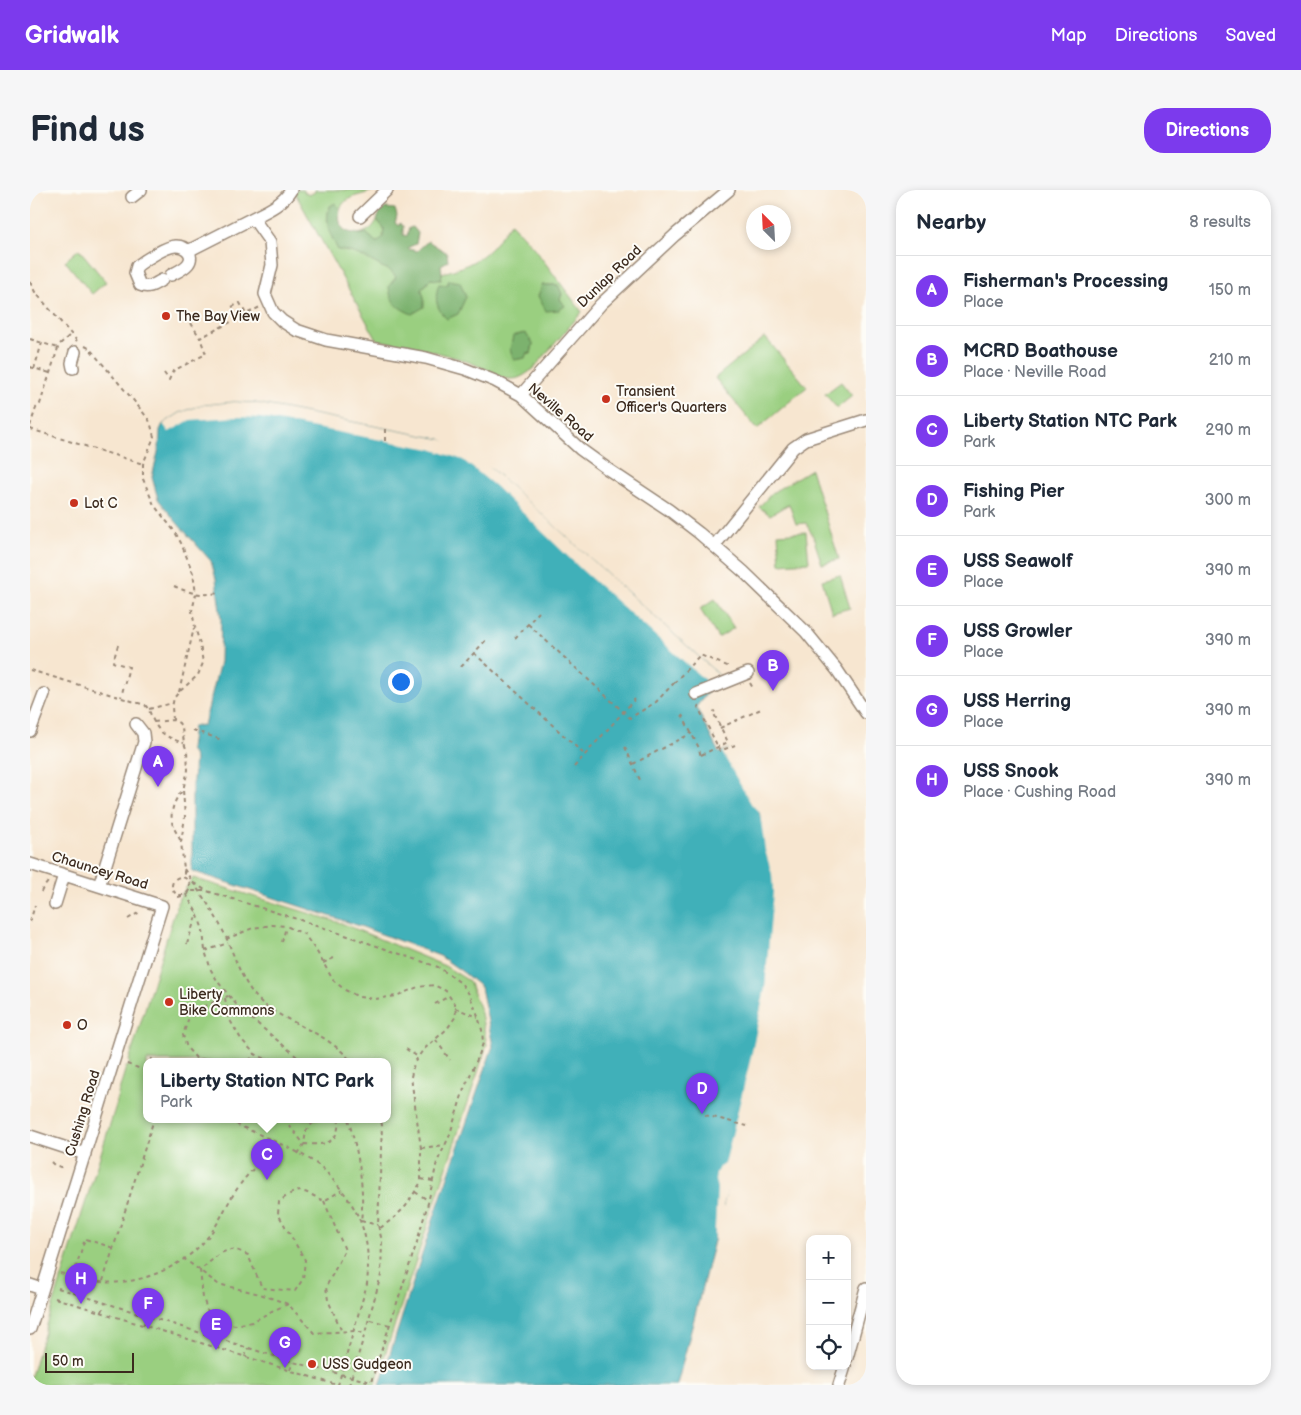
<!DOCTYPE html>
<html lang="en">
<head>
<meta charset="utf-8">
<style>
	:root { --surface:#fff; --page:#f6f6f7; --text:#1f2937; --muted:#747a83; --line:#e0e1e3; --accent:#7c3aed }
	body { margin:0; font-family:"Balsamiq Sans",sans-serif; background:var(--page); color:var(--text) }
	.controls { position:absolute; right:15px; bottom:15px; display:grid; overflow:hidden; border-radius:10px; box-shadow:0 2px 8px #0003 }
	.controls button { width:45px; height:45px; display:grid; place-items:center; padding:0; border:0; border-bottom:1px solid var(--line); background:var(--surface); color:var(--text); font:25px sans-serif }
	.compass { position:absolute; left:716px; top:15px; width:45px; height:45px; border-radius:50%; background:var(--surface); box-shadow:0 2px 8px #0003; rotate:336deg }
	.scale { position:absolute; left:15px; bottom:12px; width:89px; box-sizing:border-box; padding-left:5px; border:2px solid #3b2a1e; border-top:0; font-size:14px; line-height:18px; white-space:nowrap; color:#3b2a1e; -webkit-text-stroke:4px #fdfcf7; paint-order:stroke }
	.you { position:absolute; left:370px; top:491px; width:18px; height:18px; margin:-12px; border:4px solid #fff; border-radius:50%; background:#1a73e8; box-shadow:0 0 0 8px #1a73e833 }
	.badge { display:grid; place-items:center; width:32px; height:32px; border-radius:50%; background:var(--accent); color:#fff; font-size:16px; font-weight:700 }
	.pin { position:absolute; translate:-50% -41px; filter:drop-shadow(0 1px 2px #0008) }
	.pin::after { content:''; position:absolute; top:26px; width:18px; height:15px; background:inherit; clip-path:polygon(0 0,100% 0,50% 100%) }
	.popup { position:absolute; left:113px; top:868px; width:248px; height:65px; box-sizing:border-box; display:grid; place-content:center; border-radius:10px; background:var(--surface); filter:drop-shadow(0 1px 4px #0005); font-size:16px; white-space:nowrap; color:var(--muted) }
	.popup b { font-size:19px; color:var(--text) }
	.popup::after { content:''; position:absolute; left:50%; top:100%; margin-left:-10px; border:10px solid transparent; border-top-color:var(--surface) }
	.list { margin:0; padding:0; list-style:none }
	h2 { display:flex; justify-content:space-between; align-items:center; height:65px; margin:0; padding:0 20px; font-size:21px }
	h2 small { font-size:16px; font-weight:400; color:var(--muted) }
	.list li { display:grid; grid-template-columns:32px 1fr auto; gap:15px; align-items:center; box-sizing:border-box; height:70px; padding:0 20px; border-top:1px solid var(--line) }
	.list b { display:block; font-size:19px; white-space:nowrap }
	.list p { margin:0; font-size:16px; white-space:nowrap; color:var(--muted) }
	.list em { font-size:16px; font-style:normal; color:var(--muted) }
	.icon { flex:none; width:28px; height:28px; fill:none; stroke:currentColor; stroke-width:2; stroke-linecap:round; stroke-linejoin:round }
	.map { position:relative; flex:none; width:836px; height:1195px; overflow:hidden; border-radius:20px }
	header { display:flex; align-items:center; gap:30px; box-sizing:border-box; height:70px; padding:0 25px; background:var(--accent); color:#fff }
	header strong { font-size:24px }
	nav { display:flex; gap:28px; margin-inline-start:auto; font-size:18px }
	.intro { display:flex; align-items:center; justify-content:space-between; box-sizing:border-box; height:120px; padding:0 30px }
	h1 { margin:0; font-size:35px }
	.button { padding:12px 22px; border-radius:20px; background:var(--accent); color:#fff; font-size:18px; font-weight:700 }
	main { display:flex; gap:30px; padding:0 30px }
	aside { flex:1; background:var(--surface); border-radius:20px; box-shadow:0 2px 8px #0003 }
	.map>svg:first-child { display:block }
	.green { fill:#9acf80; stroke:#6a7c4f; fill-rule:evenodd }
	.forest { fill:#7bb26e; stroke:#5b6e46 }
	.water { fill:#3fb0b9; stroke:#3d6d6c }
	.pier { fill:#f7e6d0 }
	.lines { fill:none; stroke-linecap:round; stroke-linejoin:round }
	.minor-casing { stroke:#987; stroke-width:14 }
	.path { stroke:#987; stroke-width:2; stroke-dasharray:4 4; stroke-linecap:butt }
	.minor { stroke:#fff; stroke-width:11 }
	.poi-dot { fill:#c8321e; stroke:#fdfcf7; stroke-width:2 }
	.labels { text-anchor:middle; stroke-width:4; stroke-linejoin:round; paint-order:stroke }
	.street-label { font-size:14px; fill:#3b2a1e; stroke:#fdfcf7 }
	.poi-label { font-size:14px; fill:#3b2a1e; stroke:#fdfcf7; text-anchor:start }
</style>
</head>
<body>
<header>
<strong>Gridwalk</strong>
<nav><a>Map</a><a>Directions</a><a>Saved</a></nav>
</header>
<div class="intro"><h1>Find us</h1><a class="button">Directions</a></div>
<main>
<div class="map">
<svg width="836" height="1195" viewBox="0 0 836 1195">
	<rect width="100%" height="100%" fill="#fdfcf7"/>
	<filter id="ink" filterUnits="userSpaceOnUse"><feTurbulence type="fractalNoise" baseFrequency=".02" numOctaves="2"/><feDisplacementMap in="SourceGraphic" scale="10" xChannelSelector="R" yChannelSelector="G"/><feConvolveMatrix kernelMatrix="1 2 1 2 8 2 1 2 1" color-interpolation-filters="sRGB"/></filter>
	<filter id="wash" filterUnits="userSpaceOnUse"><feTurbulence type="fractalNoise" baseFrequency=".0096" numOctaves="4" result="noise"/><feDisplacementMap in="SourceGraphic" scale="20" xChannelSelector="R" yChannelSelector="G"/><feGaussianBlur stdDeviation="1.12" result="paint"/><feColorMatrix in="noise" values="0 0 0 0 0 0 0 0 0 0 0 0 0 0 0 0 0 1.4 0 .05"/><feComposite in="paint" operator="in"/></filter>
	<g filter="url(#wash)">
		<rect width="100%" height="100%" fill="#f7e6d0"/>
		<path class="green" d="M266,0H274V2L279,5L285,2V0H330L331,1L344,0C331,7 317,4 310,19L305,13L299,17L297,32L308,60L320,62L338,68L352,77L360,79L366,87L394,107L391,98L396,95L400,89L411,90L412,83C430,79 449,71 461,58C468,51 474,41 481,33L504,58L552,122L503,179C496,184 490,189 482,189C471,189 462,182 453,178C445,174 436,171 427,168C401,160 374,155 347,150L265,3ZM512,95H528L532,104L530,109L534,116ZM495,143L503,154L501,164L496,162L483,146Z
			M347,30L354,38L353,47L348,52H346L336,43L330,45L328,44C338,42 343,38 347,30Z
			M49,59L76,92L62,104L35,71Z
			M735,147L777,197L727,239L685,188Z
			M811,192L822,206L807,218L795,204Z
			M781,279L809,369L792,374L785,353L786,352L776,333L766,334L759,314L740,325L729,317L742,303Z
			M776,342L779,372L750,374L748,344Z
			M810,385L820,418L802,423L792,390Z
			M685,409L704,438L688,448L670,419Z
			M163,688L311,733L415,776L439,791L451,823L457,855L345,1195H0V1189L87,912L86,911L96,877H98L100,872L99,871L149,708ZM117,871H357V929H117Z"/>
		<path class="forest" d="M305,13L310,19C308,31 310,42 324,43C329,44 331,45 336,43L346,52H348L353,47L354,38L347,30L350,22L356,18L365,19L367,26L365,33L369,36L370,33L373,36V45L377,46L379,38L383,37L388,43L386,54L379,57L378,59L387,61L398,51L417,63L418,71L411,75L412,83L411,90L400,89L396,95L391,98L394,107V117L382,124C368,118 360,113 359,96L366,87C360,79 358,80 350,76C334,67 326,62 308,60C300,45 295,33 299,17Z
			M419,90L430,92L436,107L428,124L417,129C406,119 404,108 409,94L417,95Z
			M512,95H528L532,104L530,109L535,116L529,120L516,121L508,106Z
			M495,143L503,153L501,164L497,162L495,168L484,170L480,160L483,146Z"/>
		<path class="water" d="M204,212L225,213L410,249L464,281L690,486L687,487L688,489L666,517L689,563L699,559L730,623L745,689L742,787L693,1016L647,1195H350L405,1024L463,856L451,797L434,783L410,766L330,736L162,681V601L165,569L160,559L163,536L174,535L190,472L191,429L186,389L181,371L148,334L128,309L122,287L129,258L130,240L133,234L150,223L164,218L175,215Z"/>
		<path class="pier" d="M204,212L225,213L410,249L439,261L464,281L492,306L690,486L687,487L688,489L678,493L553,381L465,296L433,270L401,259L231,228L207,227L160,230L139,242L133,234L150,223L164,218L174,215Z
			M699,559H702L710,572L732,622L742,654L748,688V736L745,787L715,936L693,1016L694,1021L685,1056V1038L687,998L685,990L686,983L689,977L695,974L721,867L735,798L743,701L742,684L735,660L730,623L722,615L715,603L692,562Z"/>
	</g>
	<g filter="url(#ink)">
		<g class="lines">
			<defs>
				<path id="minor" d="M261,0C253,14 237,21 223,28L240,52L242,75L235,104L243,122L252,131L266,140L296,150L396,168L435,179L465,191L491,205L550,259L579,280L639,320L669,343L714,382L776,442L807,480L836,523
					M102,7L111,0
					M330,26L357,0
					M158,61L223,28
					M132,90C125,94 119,99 110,95L105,83L107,76C115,70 136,56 146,56C156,56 165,65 158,74C154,79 147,82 141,85
					M43,178L42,173L45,162
					M491,205L571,114L645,45L699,0
					M684,356L763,258L776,249L836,230
					M666,504L718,483
					M0,541L14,504
					M0,674L132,716L0,1139
					M69,696L114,552L113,543L106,534
					M25,714L34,685
					M0,946L55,964
					M0,1095L12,1099
					M817,1168L836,1098
					M809,1195L815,1176"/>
			</defs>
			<use href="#minor" class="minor-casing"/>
			<path class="path" d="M0,92L5,102L47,151
				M202,117L210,113L216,124L230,117
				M161,133L170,148L216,124
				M0,149L28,158
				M55,156L59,158L104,211L119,230L121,235L124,247L113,274V289L124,315L145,342L151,353L163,383L166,404L162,421L165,437L170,454L173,473L168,485L149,502L144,508L142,517L143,530
				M0,177L20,183
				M4,179L12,153
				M134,183L139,190L143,181L176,164L170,148
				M0,236L6,218L10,214L29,155L41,144
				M0,239L113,274
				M355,251V239
				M144,396C159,403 172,406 188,403
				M498,434L600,528L626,512L644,493
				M485,448L509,422
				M88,455L83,472L99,477L91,507
				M444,463L555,565
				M431,477L456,450
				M0,480L115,515C120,520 120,524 123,530C130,545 139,548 154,553
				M644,493L670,465L700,477
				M720,493L723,498
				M149,502L164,438
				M669,515L668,517L690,561L705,555
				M119,519L143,513
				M652,525L669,558L671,568
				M124,532L143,530L149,533L152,538L154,553L157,561L158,580L153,600L155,627L151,652L154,679V688
				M690,538L731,519
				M163,540L192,550
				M595,557L610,590
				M671,565L698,552L683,522L685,521
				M603,574L662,543
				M544,577L605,509
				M150,650C148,644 142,637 142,631C140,620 146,607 153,600
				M154,679C166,698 181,716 191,737C205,763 210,793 232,813C245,824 261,830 275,838C292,846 309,857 321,871
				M142 696a9 9 0 1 1 18 0a9 9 0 1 1-18 0Z
				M11,702L13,698L18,692
				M156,704L167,723L173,740L175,761L181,780L188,792L210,819L272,871
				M148,707L157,705L161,701H177
				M98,729L110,722
				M0,732L5,715
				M196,749L223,738L242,735L256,736L274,744L287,762L303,790L315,800L329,807L345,809L366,806L388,797L404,795L416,801L425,815L426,826L417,839L393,860L384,873L381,887L391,958V992L376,1016L365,1027L349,1039
				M252,752L256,737
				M157,754L167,723
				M175,761L198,753
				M293,773L304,768
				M195,808L198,827L211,849L225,864L240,871
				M405,814L419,806
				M425,818L448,827
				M406,850L420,870
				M376,859L388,867
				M121,871L122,868
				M182,871L166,868L157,858L153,845L158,830L170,818L198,806
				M219,871L225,864
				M97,874L117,881
				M675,925L717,936
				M200,929L208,935C234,947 269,960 291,977C296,981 300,987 304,991C333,1023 341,1052 337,1094L308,1195
				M254,929L274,954C296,955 308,955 309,929
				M318,929C328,961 335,997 331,1031
				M391,958L415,955
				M268,964L274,954L276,941L286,929
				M21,972L24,975L34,978
				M391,989L403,991
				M385,1002L398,1010
				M294,1011L315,1060L296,1097L298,1110L312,1142
				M331,1031L348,1035
				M153,1068L188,1094L230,1104L258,1114L284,1143L324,1141L334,1143
				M30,1083C44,1086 57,1091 71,1092C108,1096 154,1077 177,1048C189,1034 195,1017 205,1002C217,983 233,969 250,955
				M43,1086L55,1049L84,1058
				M73,1091L124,929
				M28,1098L263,1172L341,1192L387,1052L398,1013L407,972L419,947L434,899L449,865L453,853L452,840L447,823L439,804L431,793L408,777L286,735L177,701L162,692
				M25,1108L307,1195
				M258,1114L242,1121L222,1132L205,1135L188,1132L178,1122L173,1108L170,1080C181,1072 191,1058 206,1060C210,1061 215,1064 218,1065L232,1098L265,1101L273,1089L275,1070L248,1024L249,1012C269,995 273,1001 294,1011L312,1000
				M72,1122L75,1113
				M340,1130L360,1135
				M113,1136L117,1126
				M187,1158L190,1149
				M215,1167L218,1158
				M260,1180L263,1172
				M319,1195L335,1143L351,1085L352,1051L348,1035L352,936L351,929"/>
			<use href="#minor" class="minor"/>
		</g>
	</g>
	<g class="poi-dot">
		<circle cx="136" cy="126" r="5"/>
		<circle cx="576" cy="209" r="5"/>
		<circle cx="44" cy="313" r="5"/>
		<circle cx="139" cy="812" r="5"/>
		<circle cx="37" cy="835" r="5"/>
		<circle cx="282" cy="1174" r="5"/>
	</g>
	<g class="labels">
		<g class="street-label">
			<text transform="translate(579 86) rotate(-44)" y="5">Dunlap Road</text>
			<text transform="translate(531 222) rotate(41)" y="5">Neville Road</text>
			<text transform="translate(70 680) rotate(17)" y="5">Chauncey Road</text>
			<text transform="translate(52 923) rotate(-73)" y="5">Cushing Road</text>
		</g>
		<g class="poi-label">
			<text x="146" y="131">The Bay View</text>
			<text x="586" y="206">Transient<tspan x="586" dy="16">Officer's Quarters</tspan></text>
			<text x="54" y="318">Lot C</text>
			<text x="149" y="809">Liberty<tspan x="149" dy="16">Bike Commons</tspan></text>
			<text x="47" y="840">O</text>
			<text x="292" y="1179">USS Gudgeon</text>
		</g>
	</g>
</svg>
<div class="controls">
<button>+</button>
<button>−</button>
<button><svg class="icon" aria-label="locate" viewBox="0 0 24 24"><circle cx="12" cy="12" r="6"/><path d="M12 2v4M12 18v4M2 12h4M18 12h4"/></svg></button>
</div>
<svg class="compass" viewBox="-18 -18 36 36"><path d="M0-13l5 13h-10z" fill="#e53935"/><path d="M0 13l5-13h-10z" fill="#747a83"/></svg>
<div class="scale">50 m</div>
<div class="you"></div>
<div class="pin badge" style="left:128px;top:597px">A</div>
<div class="pin badge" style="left:743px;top:501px">B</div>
<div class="pin badge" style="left:237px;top:990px">C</div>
<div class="popup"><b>Liberty Station NTC Park</b>Park</div>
<div class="pin badge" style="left:672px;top:924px">D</div>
<div class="pin badge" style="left:186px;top:1160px">E</div>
<div class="pin badge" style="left:118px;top:1139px">F</div>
<div class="pin badge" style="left:255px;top:1178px">G</div>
<div class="pin badge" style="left:51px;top:1114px">H</div>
</div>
<aside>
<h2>Nearby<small>8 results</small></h2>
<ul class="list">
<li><span class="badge">A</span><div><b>Fisherman's Processing</b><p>Place</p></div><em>150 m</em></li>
<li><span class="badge">B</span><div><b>MCRD Boathouse</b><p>Place · Neville Road</p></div><em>210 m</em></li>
<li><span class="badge">C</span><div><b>Liberty Station NTC Park</b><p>Park</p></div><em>290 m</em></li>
<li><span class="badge">D</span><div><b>Fishing Pier</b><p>Park</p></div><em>300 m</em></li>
<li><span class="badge">E</span><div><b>USS Seawolf</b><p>Place</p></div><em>390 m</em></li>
<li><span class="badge">F</span><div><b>USS Growler</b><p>Place</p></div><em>390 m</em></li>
<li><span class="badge">G</span><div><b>USS Herring</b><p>Place</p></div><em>390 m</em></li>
<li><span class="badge">H</span><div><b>USS Snook</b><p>Place · Cushing Road</p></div><em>390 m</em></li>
</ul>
</aside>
</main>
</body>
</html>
